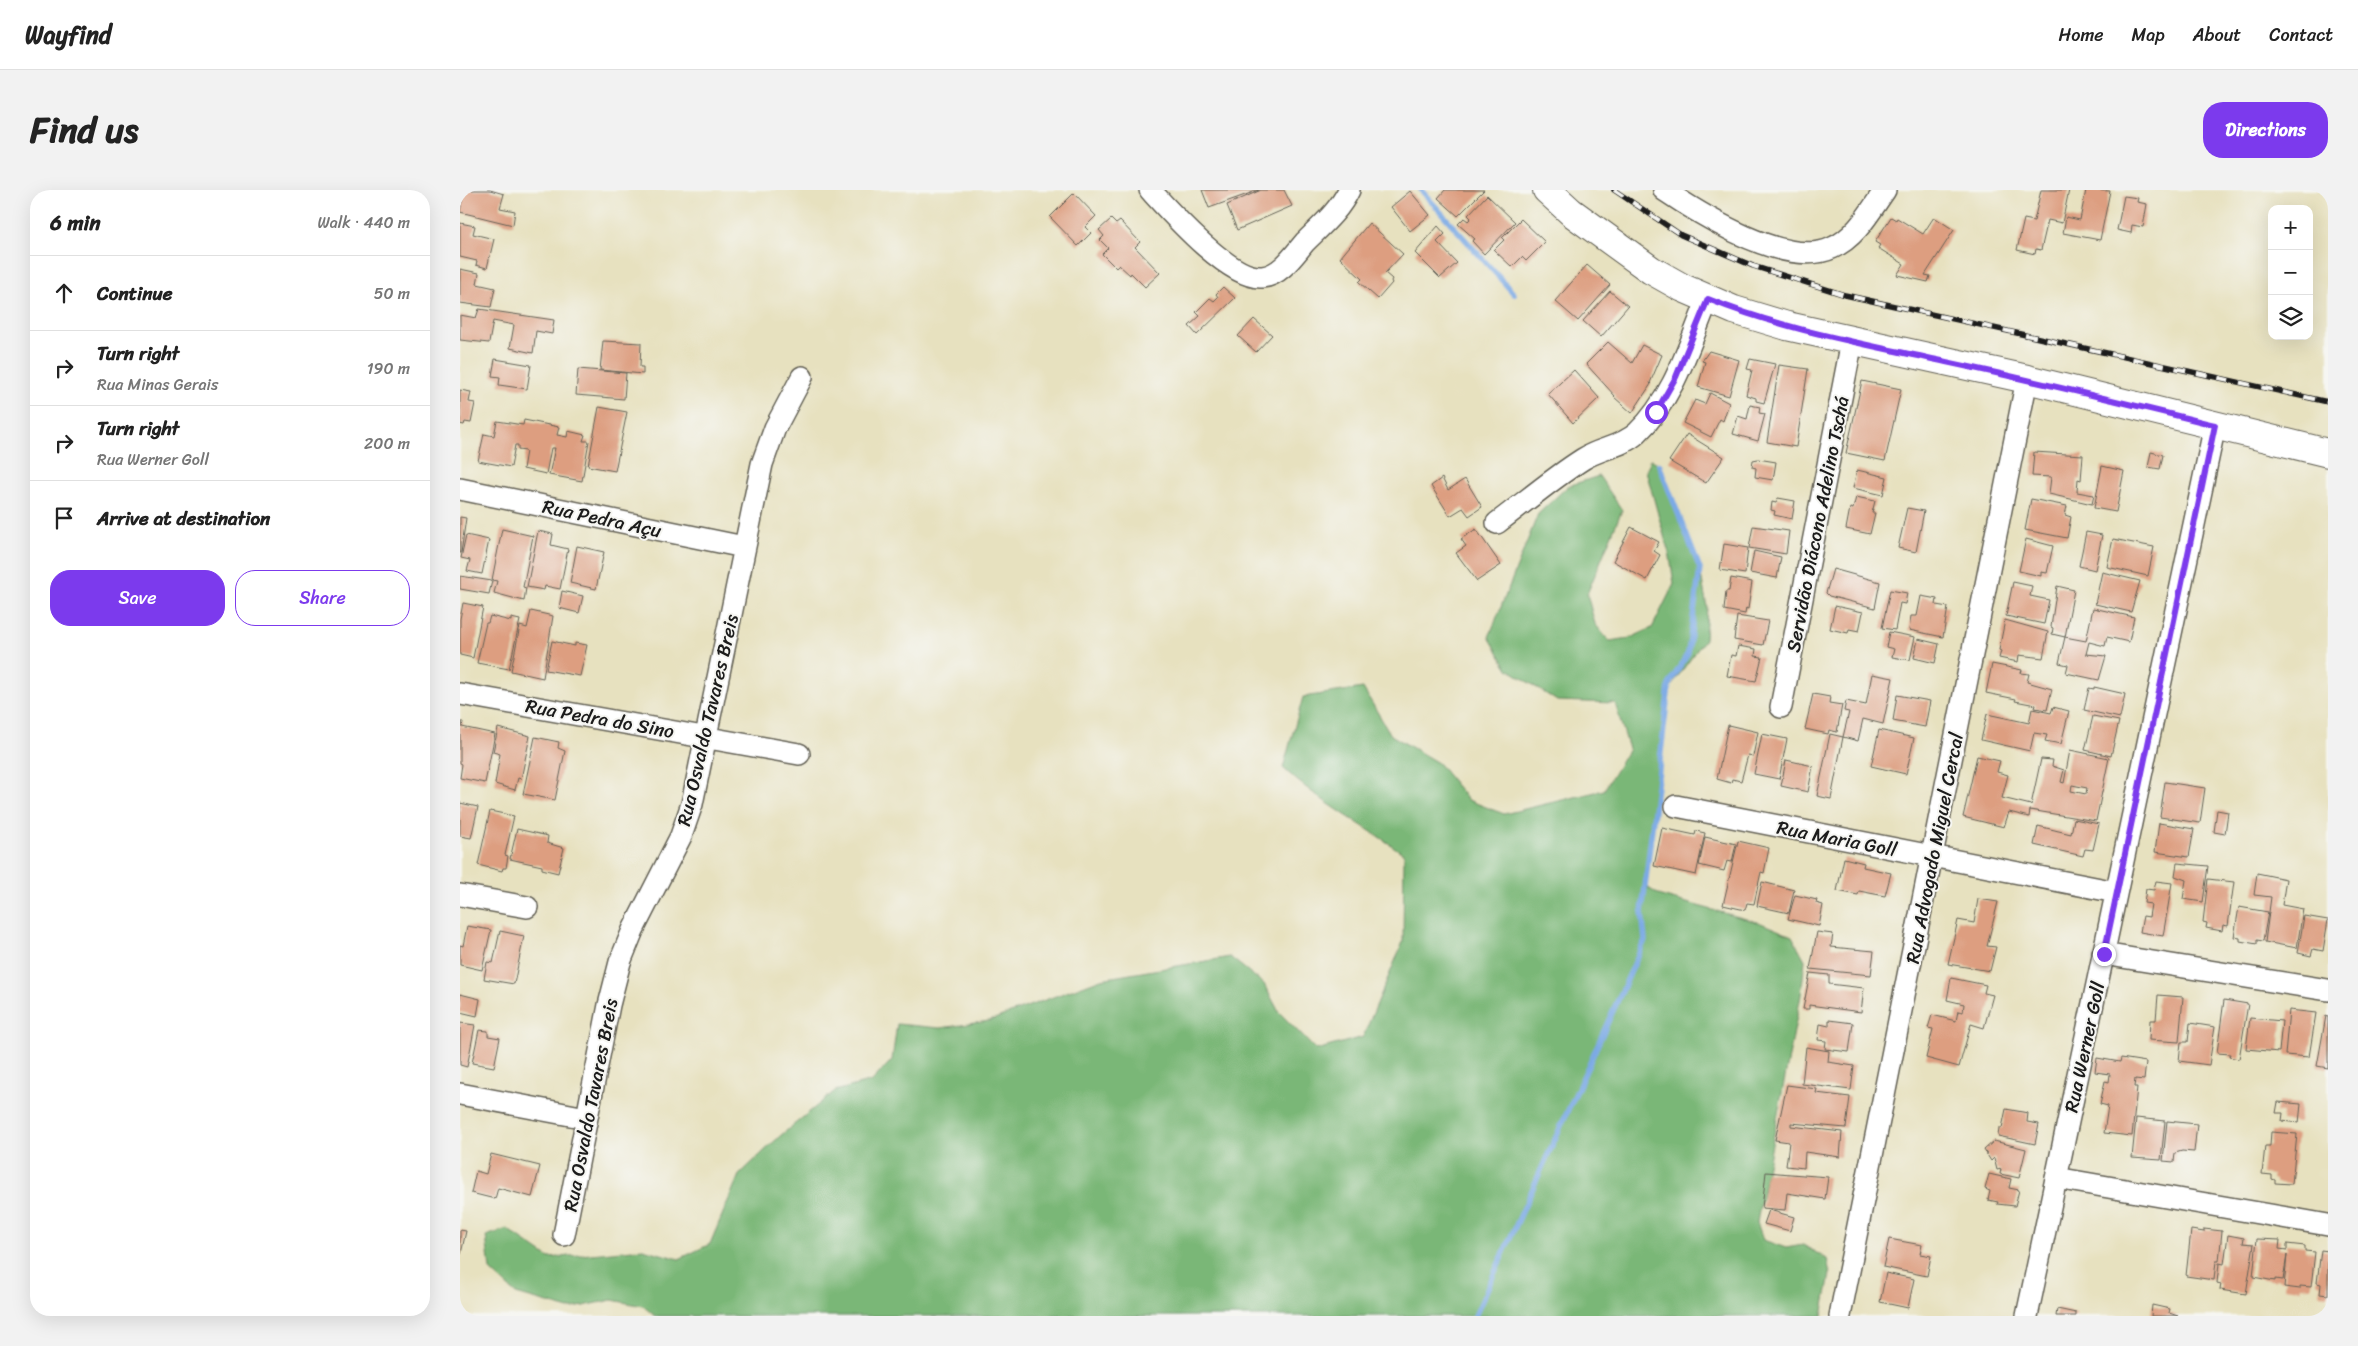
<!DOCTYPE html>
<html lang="en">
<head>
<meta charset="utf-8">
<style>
	:root { --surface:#fff; --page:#f2f2f2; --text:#222; --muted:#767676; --line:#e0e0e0; --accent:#7c3aed }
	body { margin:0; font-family:Sriracha,sans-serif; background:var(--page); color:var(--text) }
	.controls { position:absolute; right:15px; top:15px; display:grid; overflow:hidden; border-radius:10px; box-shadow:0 5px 20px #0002 }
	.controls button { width:45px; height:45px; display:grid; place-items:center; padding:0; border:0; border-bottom:1px solid var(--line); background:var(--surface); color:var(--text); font:25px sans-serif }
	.stop { position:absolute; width:15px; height:15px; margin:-11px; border:4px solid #7c3aed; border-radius:50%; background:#fff }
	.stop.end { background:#7c3aed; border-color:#fff; box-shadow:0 1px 5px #0008 }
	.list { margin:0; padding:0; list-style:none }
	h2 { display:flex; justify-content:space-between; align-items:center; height:65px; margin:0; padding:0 20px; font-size:21px }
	h2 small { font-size:16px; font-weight:400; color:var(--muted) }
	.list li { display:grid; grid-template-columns:32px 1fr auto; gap:15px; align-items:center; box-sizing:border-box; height:75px; padding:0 20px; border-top:1px solid var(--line) }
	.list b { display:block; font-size:19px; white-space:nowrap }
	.list p { margin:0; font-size:16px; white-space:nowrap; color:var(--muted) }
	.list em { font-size:16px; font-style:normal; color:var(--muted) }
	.actions { display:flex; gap:10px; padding:15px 20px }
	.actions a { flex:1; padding:11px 0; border:1px solid var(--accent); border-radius:20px; text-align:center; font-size:18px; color:var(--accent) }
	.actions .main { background:var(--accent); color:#fff }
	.icon { flex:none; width:28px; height:28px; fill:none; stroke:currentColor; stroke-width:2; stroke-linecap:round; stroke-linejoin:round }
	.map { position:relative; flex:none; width:1868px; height:1126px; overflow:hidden; border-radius:20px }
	header { display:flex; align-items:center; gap:30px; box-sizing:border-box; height:70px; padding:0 25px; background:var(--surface); border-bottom:1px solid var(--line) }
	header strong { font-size:24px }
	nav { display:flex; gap:28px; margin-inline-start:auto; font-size:18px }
	.intro { display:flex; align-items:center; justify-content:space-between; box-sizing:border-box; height:120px; padding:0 30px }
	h1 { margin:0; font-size:35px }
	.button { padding:12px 22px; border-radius:20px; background:var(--accent); color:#fff; font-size:18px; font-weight:700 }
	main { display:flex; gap:30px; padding:0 30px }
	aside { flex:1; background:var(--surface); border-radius:20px; box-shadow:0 5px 20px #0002 }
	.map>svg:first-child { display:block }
	.forest { fill:#7ab777; stroke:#4b6a4a }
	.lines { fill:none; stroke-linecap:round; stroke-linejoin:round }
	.stream { stroke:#7caae5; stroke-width:5.5 }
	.building { fill:#dd9e80; fill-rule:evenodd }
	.minor-casing { stroke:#636155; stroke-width:24 }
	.major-casing { stroke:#636155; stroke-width:30 }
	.minor { stroke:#fff; stroke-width:21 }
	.major { stroke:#fff; stroke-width:28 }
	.rail-casing { stroke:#1c1c1c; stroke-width:5.5 }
	.rail { stroke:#f6f6f2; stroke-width:4; stroke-dasharray:11; stroke-linecap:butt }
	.route { stroke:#7c3aed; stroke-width:6 }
	.labels { text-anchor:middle; stroke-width:4; stroke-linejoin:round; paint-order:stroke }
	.street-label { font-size:19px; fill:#1c1c1c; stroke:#f6f6f2 }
</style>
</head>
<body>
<header>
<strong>Wayfind</strong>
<nav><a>Home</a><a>Map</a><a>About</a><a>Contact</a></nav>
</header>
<div class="intro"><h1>Find us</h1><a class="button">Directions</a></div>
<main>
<aside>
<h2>6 min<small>Walk · 440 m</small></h2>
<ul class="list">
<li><svg class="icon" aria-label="ahead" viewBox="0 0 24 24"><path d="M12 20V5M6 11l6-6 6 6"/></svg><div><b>Continue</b></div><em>50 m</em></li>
<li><svg class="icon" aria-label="right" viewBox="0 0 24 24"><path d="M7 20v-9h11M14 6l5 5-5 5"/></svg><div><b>Turn right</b><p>Rua Minas Gerais</p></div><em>190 m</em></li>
<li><svg class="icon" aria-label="right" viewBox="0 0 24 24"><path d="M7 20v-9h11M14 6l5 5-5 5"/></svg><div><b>Turn right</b><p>Rua Werner Goll</p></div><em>200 m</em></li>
<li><svg class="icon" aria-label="arrive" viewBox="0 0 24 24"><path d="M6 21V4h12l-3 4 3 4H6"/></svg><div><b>Arrive at destination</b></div></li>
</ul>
<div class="actions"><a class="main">Save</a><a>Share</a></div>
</aside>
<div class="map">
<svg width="1868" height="1126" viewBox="0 0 1868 1126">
	<rect width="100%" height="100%" fill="#f6f6f2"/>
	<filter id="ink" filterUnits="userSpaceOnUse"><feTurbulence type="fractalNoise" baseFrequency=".02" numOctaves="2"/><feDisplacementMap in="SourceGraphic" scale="10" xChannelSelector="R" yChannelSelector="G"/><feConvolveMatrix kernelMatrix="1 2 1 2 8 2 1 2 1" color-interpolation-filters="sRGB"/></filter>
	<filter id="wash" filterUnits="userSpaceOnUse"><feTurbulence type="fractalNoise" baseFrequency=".0096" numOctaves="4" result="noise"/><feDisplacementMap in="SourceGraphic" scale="20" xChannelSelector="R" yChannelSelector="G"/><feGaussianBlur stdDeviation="1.12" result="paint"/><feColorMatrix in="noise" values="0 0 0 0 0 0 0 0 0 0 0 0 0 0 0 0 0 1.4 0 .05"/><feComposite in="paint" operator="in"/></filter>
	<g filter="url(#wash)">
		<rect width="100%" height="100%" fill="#e7e1bf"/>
		<path class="forest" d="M1191,269L1199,275L1240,379L1247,417L1245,449L1208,500L1185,696L1201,706L1301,733L1332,746L1345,770L1341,805L1297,1032L1303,1050L1326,1058L1343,1055L1367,1069L1370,1084L1362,1126H195L183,1116L152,1110L109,1119L56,1104L30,1080L26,1046L47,1039L89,1068L183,1059L219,1069L250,1054L279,985L320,946L375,901L412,891L432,870L437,834L480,838L529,831L641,789L770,767L804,794L819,822L856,860L903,847L943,752L944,664C904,635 859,612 823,578L843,507L903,498L931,545L978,573L1008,610L1044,624L1144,600L1169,559L1155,513L1097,511L1048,479L1029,447L1078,324L1108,296L1139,286L1162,320L1127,404L1135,434L1149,451L1170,448L1192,438L1214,394L1210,367L1186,281Z"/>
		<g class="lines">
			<path class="stream" d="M961,0L1054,104
				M1015,1126L1185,750L1182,722L1209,495L1228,463L1240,379L1199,275"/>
		</g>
		<g id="blocks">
			<path class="building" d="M4,0H30L44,4L40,18L55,21L53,35L0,22Z
				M742,0H799L749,18Z
				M801,0H824L832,16L777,40L767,15Z
				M985,0H1024L998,26L978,8Z
				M1581,0H1609L1602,33L1588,30L1581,60L1576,59L1575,64L1557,60L1564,29L1574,31Z
				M1626,0L1650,1L1640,50L1603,43L1606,27L1620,30Z
				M950,1L970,25L950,41L931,17Z
				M614,3L636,26L625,37L631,43L618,56L590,27Z
				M1027,5L1055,32L1024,64L1012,51L1015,49L998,34L1004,28L1008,31L1011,28L1008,25Z
				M1664,6L1678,8L1677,12L1687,14L1683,37L1672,35L1671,43L1657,40Z
				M1431,27L1436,30L1437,28L1463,44L1474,27L1494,40L1465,85L1470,86L1468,92L1437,85L1444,74L1418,58L1420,55L1415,52Z
				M651,29L656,34L660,31L680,52L675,57L700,83L685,97L671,83L670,85L659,75L656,78L642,64L648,58L640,50L644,46L639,40Z
				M1061,29L1085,52L1066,71L1062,67L1052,77L1034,60L1044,50L1042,48Z
				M0,33L15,36L13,44L34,49L27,78L16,75L17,71L0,67Z
				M909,33L943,64L925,83L932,89L931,91L932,93L918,109L899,92L902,89L880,68Z
				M978,36L985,44L977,52L997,73L980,88L955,63Z
				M1127,75L1150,95L1118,131L1095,111Z
				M0,79L19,83L17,94L35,98L31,117L0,113Z
				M763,97L775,108L737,145L729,136L740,126L736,122L750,108L754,111L758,107L756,104Z
				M1150,101L1168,116L1141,147L1123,131Z
				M19,119L94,130L92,144L76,141L73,163L50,158L54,135L33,131L29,153L0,150V125L16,128Z
				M794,129L812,145L796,162L778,146Z
				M143,151L181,153L180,177H183V184L140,180Z
				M1148,152L1172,173L1182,155L1202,165L1190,193L1191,194L1172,223L1154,207L1155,206L1126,174Z
				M1249,161L1279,170L1269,206L1238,197L1245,172L1242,171Z
				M35,169L71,175L67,199L39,195L40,187L32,186Z
				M1290,169L1315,174L1304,213L1296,211V208L1286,205L1292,180L1287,179Z
				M1319,175L1348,179L1336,257L1307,252Z
				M118,179L166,183L164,209L116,205Z
				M1114,180L1139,208L1113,233L1088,204Z
				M1402,191L1441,199L1425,271L1386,263Z
				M0,200L11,202L9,212L15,213L11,233L5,232L4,235L0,234Z
				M1250,203L1269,213L1263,231L1260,229L1251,247L1223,233L1235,210L1245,214Z
				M1290,215L1300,217L1299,223L1305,224L1298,251L1273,244L1278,226L1287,229Z
				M139,217L167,222L155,281L128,276Z
				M64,230L99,237L97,245L107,247L108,241L125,245L123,251H129L122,291L89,285L95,258H91L86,284L63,279L66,261L58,260V255H55L51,277L18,271L24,244L34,246L37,231L63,235Z
				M1227,244L1264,267L1246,293L1209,271Z
				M1574,262L1623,265L1621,290L1618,289L1617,302L1634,305L1632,314L1589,304L1591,287L1572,286Z
				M1691,262L1703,265L1700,279L1688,277Z
				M1298,269L1316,272L1313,290L1295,287L1296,278L1292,277L1293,270Z
				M1642,276L1664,281L1656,322L1634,318Z
				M1397,280L1427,287L1423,305L1393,298Z
				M982,288L988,300L1005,289L1022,317L1009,326L1003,318L990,326L971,296Z
				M1396,307L1415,311L1412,323H1415L1410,344L1386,339L1390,318L1393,319Z
				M1318,308L1335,311L1332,329L1314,325L1315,321L1311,320L1312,312L1316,313Z
				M1571,309L1607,316L1605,325L1611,327L1607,348L1565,340Z
				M1447,318L1464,321L1456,362L1438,358Z
				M0,327L6,328L1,363H0Z
				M1293,336L1329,341L1326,364L1289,358Z
				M1171,337L1199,352L1194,361L1200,365L1187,390L1153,371Z
				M42,339L73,346L63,397L66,398L64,411L34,403L37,391L32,390Z
				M1016,339L1041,375L1017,391L996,363L1006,356L1001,349Z
				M78,341L93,344L91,355L108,359L100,399L85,396L84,400L67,397Z
				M1626,342L1642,345L1635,380L1619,376Z
				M6,345L29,350L22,384L7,381L10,370L1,368Z
				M1566,349L1593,356L1587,383L1581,382V386L1559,381Z
				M1653,349L1694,357L1688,386L1647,377Z
				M1264,354L1288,358L1285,384L1260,380Z
				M117,356L144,362L136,399L110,393Z
				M1294,361L1321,367L1317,388L1290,383Z
				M1373,379L1420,392L1415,418L1369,406L1366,403Z
				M1642,382L1680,391L1671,422L1635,414Z
				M0,386L32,391L29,404L0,399Z
				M1271,388L1292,392L1288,419L1286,418L1285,424L1264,420L1266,401H1269Z
				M1553,392L1572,396L1570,406L1589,410L1584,434L1546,426Z
				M1597,396L1614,400L1605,447L1592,444L1593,438L1591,437Z
				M1430,400L1447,403L1445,414L1440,413L1435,440L1422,438Z
				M102,401L123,406L119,423L99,418Z
				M1461,406L1477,409L1476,415L1488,417L1483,447L1449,440L1451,426H1457Z
				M3,413L23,417L13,468L0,465V429Z
				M1375,416L1403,422L1399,441L1389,439L1388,443L1370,439Z
				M1633,418L1674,427L1669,452L1647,447L1645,456L1629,452L1626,464L1646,466L1639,490L1606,483L1608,475L1599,473L1605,447L1626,451Z
				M71,421L93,426L83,488L51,481L60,436L67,438Z
				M30,426L51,431V428L60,430L49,479L17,473L26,433H28Z
				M1277,426L1308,431L1303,455L1274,450Z
				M1545,430L1588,442L1583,468L1559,465L1558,472L1539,468L1541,461L1539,460Z
				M1429,442L1455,447L1450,470L1432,467L1434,459L1426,457Z
				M1458,449L1479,454L1475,473L1454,468Z
				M92,451L115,456V453L127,455L120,486L86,480Z
				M1278,456L1296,459L1295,466L1302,467L1296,491L1267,486L1271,465L1276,466Z
				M1532,474L1562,480L1561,483L1569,484L1567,492L1592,499L1587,520L1575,518L1576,515L1555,511L1556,509L1526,503Z
				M1412,484L1433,488L1423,534L1403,529L1398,551L1383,547L1389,522L1384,521L1386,511L1406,515Z
				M1634,497L1665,504L1660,528L1624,520L1629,498L1634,499Z
				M1353,504L1370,507L1369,513L1382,515L1377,542L1369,540L1368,544L1345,539Z
				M1437,505L1470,511L1465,537L1433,531Z
				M1593,517L1609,521L1601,554L1585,551L1587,545L1574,543L1570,561L1521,550L1527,524L1569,533L1572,519L1591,523Z
				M1633,526L1659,531L1651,566L1625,560Z
				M0,532H3L2,537L35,544L25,593L0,588L2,574L0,573Z
				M1268,535L1298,542L1293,566L1288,565L1281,591L1272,589L1271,593L1257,589Z
				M38,538L70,546L61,589L58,588L55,600L35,594L40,564L33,562Z
				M1419,540L1454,548L1446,584L1411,576Z
				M1302,544L1327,549L1319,589L1294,584Z
				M1370,544L1383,547L1371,609L1357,606Z
				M75,547L99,552L98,558L105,561L95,610L63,604Z
				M1610,560L1649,568L1636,631L1570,620L1569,627L1549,622L1544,637L1503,627L1517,566L1540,571L1537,582L1548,585L1542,608L1571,615L1581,569L1593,570L1592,576L1604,580L1601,592L1604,593ZM1612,595L1627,598L1626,604L1611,601Z
				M1326,570L1353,576L1348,602L1321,596Z
				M1705,592L1745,598L1740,633L1700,627Z
				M0,613L18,617L11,648L0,646Z
				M1757,620L1768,622L1765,644L1754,642Z
				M30,621L54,626L45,665L48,666L46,678H43L42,681L18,675Z
				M1614,629L1639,634L1633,660L1625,659L1623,666L1574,655L1578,636L1611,644Z
				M1699,633L1734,639L1729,667L1695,662Z
				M1202,638L1235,645L1236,641L1245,643L1236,685L1194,676Z
				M57,639L88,646L87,653L104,658L98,683L82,679V676L50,669Z
				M1245,647L1276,654L1272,672L1267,671L1264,681L1239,675Z
				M1278,651L1309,658L1304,683L1301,682L1294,714L1287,713L1285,720L1263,715Z
				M1384,668L1404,673L1403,677L1431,683L1425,706L1399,701L1398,705L1377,701Z
				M1717,673L1748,676L1743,712L1723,709L1726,690L1715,686Z
				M1797,683L1826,689L1822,715L1843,719L1837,758L1805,752L1811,707L1794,705Z
				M1748,689L1774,692L1768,736L1763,735L1762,741L1746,738L1747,733L1743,732Z
				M1696,691L1712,693L1703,746L1680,742L1683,726L1689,727L1691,714L1684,713L1686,699L1694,700Z
				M1302,692L1334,700L1329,723L1297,716Z
				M1335,705L1357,710L1356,713L1363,715L1359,736L1328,729Z
				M1518,709L1538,712L1527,756L1536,757L1530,781L1488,774L1498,730L1514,733Z
				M1779,717L1808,722L1803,751L1797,750V754L1780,751V748L1774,747Z
				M1844,726L1868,730L1863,761L1853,759L1851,766L1838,763Z
				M7,736L31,740L22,780L0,775V755L3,756Z
				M40,741L64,746L54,794L24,789L27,772L33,773Z
				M1357,742L1373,744L1371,757L1414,761L1411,785L1350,779Z
				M1350,783L1369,785V794L1404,798L1401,822L1349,815V819H1343Z
				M1491,788L1526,795L1524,803L1533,805L1524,838L1511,834L1499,877L1466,868L1473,839L1468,838L1472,825L1496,831L1498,821L1503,822L1504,814L1487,810Z
				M0,804L20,809L17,826L0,822Z
				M1698,805L1723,807L1719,852L1689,850L1690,830H1696Z
				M1764,810L1788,814L1779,869L1769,867L1770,864L1757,863Z
				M1829,820L1856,823L1849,867L1825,865Z
				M1866,826L1868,827V878L1857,876Z
				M1790,828L1822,831L1819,862L1786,859Z
				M1369,830L1393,833L1389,862L1365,859L1366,851L1358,850L1360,834L1369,836Z
				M0,833L15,835L7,877L0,875Z
				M1730,833L1755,837L1749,875L1719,871L1721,852H1728Z
				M19,840L28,841V846L40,848L34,877L12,873Z
				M1346,857L1369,861L1368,872L1394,876L1391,900L1342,894Z
				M1637,868L1660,872L1661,868L1686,872L1684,890L1675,889L1674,897H1677L1672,946L1644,943L1648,916L1640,914L1645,891L1649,892L1650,884L1635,882Z
				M1327,895L1357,899L1356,903L1390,907L1386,938L1331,933V936L1382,942L1380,967L1345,962L1344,978L1326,976L1329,952L1315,950Z
				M1818,912L1841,914L1839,933L1822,931L1823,923H1816Z
				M1546,919L1568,923L1567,932L1579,934L1575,954L1538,946L1539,938H1542Z
				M1676,928L1705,931L1701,970L1672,968Z
				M1707,931L1737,934L1734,962L1722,961L1715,963L1714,972L1703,971Z
				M1811,942L1837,944L1832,994L1815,993V990L1812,989V985L1802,984L1805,956H1810Z
				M1534,951L1566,959L1559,988L1540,984L1541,979L1537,980L1534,968L1531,971L1524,960Z
				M31,964L80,976L72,1007L38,998L35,1009L11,1003L16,981L26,984Z
				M1306,982L1368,987L1365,1009L1327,1003L1325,1020L1302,1018Z
				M1529,984L1551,989L1549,998L1559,1000L1555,1016L1537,1014L1538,1012L1528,1010L1530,1001L1525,999Z
				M1309,1020L1334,1027L1330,1041L1304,1034Z
				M1744,1039L1762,1041L1759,1071H1756L1754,1090L1726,1086L1731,1040L1744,1042Z
				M0,1040L6,1041L1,1064H0Z
				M1768,1045L1784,1048L1783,1053L1794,1054L1786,1104L1760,1100L1761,1094L1757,1093L1759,1073L1764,1074Z
				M1429,1049L1462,1055L1460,1064L1471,1066L1467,1086L1423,1077Z
				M1797,1049L1820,1050L1819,1059L1827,1060V1054L1845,1056V1061L1855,1062L1851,1097L1840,1096V1099L1824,1097L1827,1065L1823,1090L1815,1089V1091L1793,1087Z
				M1861,1060L1868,1061V1105L1860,1104L1861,1094L1857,1093Z
				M1426,1083L1454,1089L1448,1118L1420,1112Z
				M1692,1115L1710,1119L1709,1123L1718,1126H1691Z
				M1597,1119L1616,1123V1126H1596Z"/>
		</g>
	</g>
	<g filter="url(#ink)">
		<use href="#blocks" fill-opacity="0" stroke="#636155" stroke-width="1"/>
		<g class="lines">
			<defs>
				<path id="minor" d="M690,0C711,23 770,90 802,87C820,86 834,65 845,52C861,36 879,21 889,0
					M1204,0C1241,25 1327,79 1372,58C1396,48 1411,20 1425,0
					M0,299L284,357
					M1037,333C1065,312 1093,288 1123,269C1140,258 1162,257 1177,243C1214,208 1229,155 1248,109
					M0,504L339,564
					M1321,517L1392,151
					M1216,616L1656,702
					M0,705L67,717
					M1643,764L1868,800
					M0,904L126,928
					M1596,988L1868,1035
					M104,1045L149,815L160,772L173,740L221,646L232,614L302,274L315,238L342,187
					M1380,1126L1567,189
					M1567,1126L1755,235"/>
				<path id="major" d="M1087,0L1111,22L1191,80L1223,98L1274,120L1327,136L1567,189L1868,263"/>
			</defs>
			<use href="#minor" class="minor-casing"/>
			<use href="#major" class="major-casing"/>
			<use href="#minor" class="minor"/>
			<use href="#major" class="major"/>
			<defs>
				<path id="rail" d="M1154,0L1221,45L1293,76L1385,105L1868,212"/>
			</defs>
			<use href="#rail" class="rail-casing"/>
			<use href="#rail" class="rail"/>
		</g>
	</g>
	<g class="lines" filter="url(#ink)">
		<path class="route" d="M1196,222L1216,187L1248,109C1324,140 1406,154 1486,172C1576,191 1665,213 1755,235L1644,764"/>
	</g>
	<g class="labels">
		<g class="street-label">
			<text transform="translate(142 328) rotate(12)" y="7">Rua Pedra Açu</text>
			<text transform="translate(1357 334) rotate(-79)" y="7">Servidão Diácono Adelino Tschá</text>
			<text transform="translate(140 528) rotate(10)" y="7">Rua Pedra do Sino</text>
			<text transform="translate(247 530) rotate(-77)" y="7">Rua Osvaldo Tavares Breis</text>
			<text transform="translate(1377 648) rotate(11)" y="7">Rua Maria Goll</text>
			<text transform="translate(1474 658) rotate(-79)" y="7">Rua Advogado Miguel Cercal</text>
			<text transform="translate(1624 857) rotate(-78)" y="7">Rua Werner Goll</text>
			<text transform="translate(130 915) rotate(-79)" y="7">Rua Osvaldo Tavares Breis</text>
		</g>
	</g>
</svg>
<div class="controls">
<button>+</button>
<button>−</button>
<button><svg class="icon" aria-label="layers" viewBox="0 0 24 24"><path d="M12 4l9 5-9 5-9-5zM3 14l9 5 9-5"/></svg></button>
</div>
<div class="stop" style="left:1196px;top:222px"></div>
<div class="stop end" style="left:1644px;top:764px"></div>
</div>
</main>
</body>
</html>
